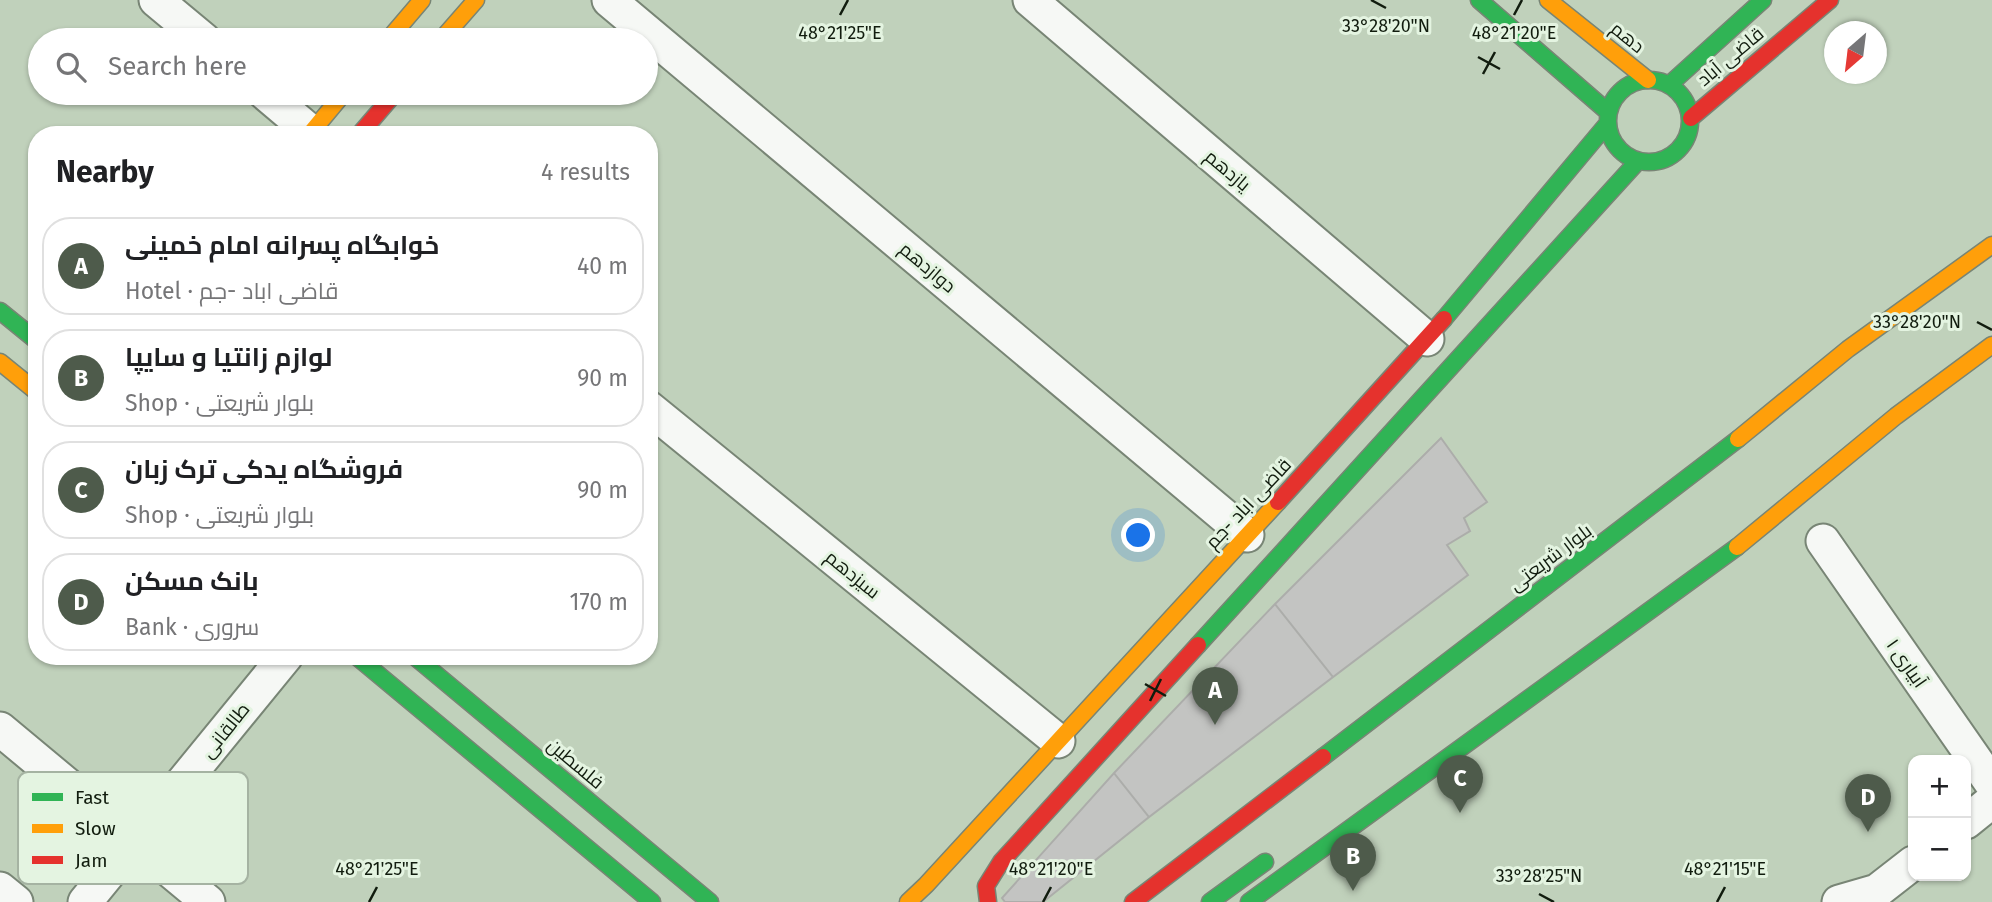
<!DOCTYPE html>
<html lang="en">
<head>
<meta charset="utf-8">
<style>
	:root { --surface:#fff; --page:#f6f6f6; --text:#202124; --muted:#757577; --line:#e0e0e0; --accent:#4e5b4b }
	body { margin:0; font-family:"Fira Sans",Cairo,sans-serif; background:var(--page); color:var(--text) }
	.controls { position:absolute; right:21px; bottom:21px; display:grid; overflow:hidden; border-radius:14px; box-shadow:0 2px 5px #0004 }
	.controls button { width:63px; height:63px; display:grid; place-items:center; padding:0; border:0; border-bottom:2px solid var(--line); background:var(--surface); color:var(--text); font:35px sans-serif }
	.compass { position:absolute; left:1824px; top:21px; width:63px; height:63px; border-radius:50%; background:var(--surface); box-shadow:0 2px 5px #0004; rotate:208deg }
	.you { position:absolute; left:1139px; top:536px; width:24px; height:24px; margin:-18px; border:5px solid #fff; border-radius:50%; background:#1a73e8; box-shadow:0 0 0 10px #1a73e833 }
	.badge { display:grid; place-items:center; width:46px; height:46px; border-radius:50%; background:var(--accent); color:#fff; font-size:23px; font-weight:700 }
	.pin { position:absolute; translate:-50% -58px; filter:drop-shadow(0 2px 4px #0008) }
	.pin::after { content:''; position:absolute; top:37px; width:24px; height:21px; background:inherit; clip-path:polygon(0 0,100% 0,50% 100%) }
	.list { margin:0; padding:0; list-style:none }
	h2 { display:flex; justify-content:space-between; align-items:center; height:91px; margin:0; padding:0 28px; font-size:30px }
	h2 small { font-size:23px; font-weight:400; color:var(--muted) }
	.list li { display:grid; grid-template-columns:46px 1fr auto; gap:21px; align-items:center; box-sizing:border-box; height:98px; margin:0 14px 14px; padding:0 14px; border:2px solid var(--line); border-radius:28px }
	.list b { display:block; font-size:26px; white-space:nowrap }
	.list p { margin:0; font-size:23px; white-space:nowrap; color:var(--muted) }
	.list em { font-size:23px; font-style:normal; color:var(--muted) }
	.icon { flex:none; width:38px; height:38px; fill:none; stroke:currentColor; stroke-width:2; stroke-linecap:round; stroke-linejoin:round }
	.map { position:relative; flex:none; width:1992px; height:902px; overflow:hidden }
	.search { position:absolute; background:var(--surface); box-shadow:0 2px 5px #0004; left:28px; top:28px; width:630px; height:77px; display:flex; align-items:center; gap:18px; box-sizing:border-box; padding:0 24px; border-radius:38px; color:var(--muted); font-size:26px }
	.panel { position:absolute; background:var(--surface); box-shadow:0 2px 5px #0004; left:28px; top:126px; width:630px; height:539px; border-radius:28px }
	.map>svg:first-child { display:block }
	.building { fill:#c3c4c2; stroke:#acadaa; stroke-width:2 }
	.lines { fill:none; stroke-linecap:round; stroke-linejoin:round }
	.street-casing { stroke:#788575; stroke-width:37 }
	.fast-casing { stroke:#788575; stroke-width:19 }
	.slow-casing { stroke:#788575; stroke-width:19 }
	.jam-casing { stroke:#788575; stroke-width:19 }
	.street { stroke:#f6f8f5; stroke-width:33 }
	.fast { stroke:#30b455; stroke-width:16 }
	.slow { stroke:#ff9f0a; stroke-width:16 }
	.jam { stroke:#e5322d; stroke-width:16 }
	.ticks { fill:none; stroke:#111c0e; stroke-width:2.5 }
	.labels { text-anchor:middle; stroke-width:6; stroke-linejoin:round; paint-order:stroke }
	.street-label { font-size:19px; fill:#111c0e; stroke:#e4f4e1 }
	.key { fill:#e4f4e1; stroke:#a5b3a2; stroke-width:2 }
	.key-label { font-size:19px; fill:#111c0e }
	.ticks-label { font-size:18px; text-anchor:middle; fill:#111c0e; stroke:#e4f4e1; stroke-width:6; stroke-linejoin:round; paint-order:stroke }
</style>
</head>
<body>
<div class="map">
<svg width="1992" height="902" viewBox="0 0 1992 902">
	<rect width="100%" height="100%" fill="#c0d1bb"/>
	<path class="building" d="M1441,438L1487,502L1464,518L1470,531L1447,545L1468,575L1333,677L1275,604Z
		M1275,604L1333,677L1149,817L1114,773Z
		M1114,773L1149,817L1043,902H1005L1002,898Z"/>
	<g class="lines">
		<defs>
			<path id="street" d="M156,0L204,40
				M609,0L1247,535
				M1030,0L1427,339
				M265,93L311,132
				M649,408L1058,741
				M1823,541L1992,784
				M0,729L208,902
				M1966,822L1992,801
				M0,889L16,902
				M85,902L286,656
				M1839,902L1877,891L1913,863"/>
			<path id="fast" d="M1479,0L1608,112
				M1608 121a41 41 0 1 1 82 0a41 41 0 1 1-82 0Z
				M1669,85L1763,0
				M0,311L37,341
				M1444,319L1608,123
				M1198,645L1638,161
				M356,656L652,902
				M414,656L710,902
				M1323,757L1738,439
				M1210,902L1265,862
				M1249,902L1737,547"/>
			<path id="slow" d="M1548,0L1648,80
				M388,40L422,0
				M441,40L476,0
				M309,135L344,93
				M0,362L37,392
				M1738,439L1848,349L1992,245
				M1737,547L1896,416L1992,345
				M908,902L926,885L1278,502"/>
			<path id="jam" d="M1691,118L1830,0
				M359,135L395,93
				M1278,502L1444,319
				M988,902L986,886L1001,862L1198,645
				M1133,902L1323,757"/>
		</defs>
		<use href="#street" class="street-casing"/>
		<use href="#fast" class="fast-casing"/>
		<use href="#slow" class="slow-casing"/>
		<use href="#jam" class="jam-casing"/>
		<use href="#street" class="street"/>
		<use href="#fast" class="fast"/>
		<use href="#slow" class="slow"/>
		<use href="#jam" class="jam"/>
	</g>
	<path class="ticks" d="M1371,0L1386,8M840,15L848,0M1514,15L1522,0M1478,57L1500,69M1483,74L1495,52M1977,322L1992,330M1145,684L1166,696M1150,701L1161,679M1539,894L1554,902M369,902L377,887M1043,902L1051,887M1717,902L1725,887"/>
	<g class="labels">
		<g class="street-label">
			<text transform="translate(1628 37) rotate(39)" y="7">دهم</text>
			<text transform="translate(1730 56) rotate(-40)" y="7">قاضی آباد</text>
			<text transform="translate(1228 170) rotate(40)" y="7">یازدهم</text>
			<text transform="translate(928 267) rotate(40)" y="7">دوازدهم</text>
			<text transform="translate(1248 503) rotate(-47)" y="7">قاضی اباد -جم</text>
			<text transform="translate(1550 557) rotate(-37)" y="7">بلوار شریعتی</text>
			<text transform="translate(853 574) rotate(39)" y="7">سیزدهم</text>
			<text transform="translate(1907 663) rotate(55)" y="7">آبیاری ۱</text>
			<text transform="translate(225 730) rotate(-51)" y="7">طالقانی</text>
			<text transform="translate(576 763) rotate(40)" y="7">فلسطین</text>
		</g>
	</g>
	<rect x="18" y="772" width="230" height="112" rx="10" class="key"/>
	<rect x="32" y="793" width="31" height="8" fill="#30b455"/>
	<rect x="32" y="824" width="31" height="9" fill="#ff9f0a"/>
	<rect x="32" y="856" width="31" height="8" fill="#e5322d"/>
	<g class="key-label">
		<text x="75" y="804">Fast</text>
		<text x="75" y="835">Slow</text>
		<text x="75" y="867">Jam</text>
	</g>
	<g class="ticks-label">
		<text x="1386" y="32">33°28'20"N</text>
		<text x="840" y="39">48°21'25"E</text>
		<text x="1514" y="39">48°21'20"E</text>
		<text x="1917" y="328">33°28'20"N</text>
		<text x="377" y="875">48°21'25"E</text>
		<text x="1051" y="875">48°21'20"E</text>
		<text x="1725" y="875">48°21'15"E</text>
		<text x="1539" y="882">33°28'25"N</text>
	</g>
</svg>
<div class="controls">
<button>+</button>
<button>−</button>
</div>
<svg class="compass" viewBox="-18 -18 36 36"><path d="M0-13l5 13h-10z" fill="#e53935"/><path d="M0 13l5-13h-10z" fill="#757577"/></svg>
<div class="you"></div>
<div class="pin badge" style="left:1215px;top:725px">A</div>
<div class="pin badge" style="left:1353px;top:891px">B</div>
<div class="pin badge" style="left:1460px;top:813px">C</div>
<div class="pin badge" style="left:1868px;top:832px">D</div>
<div class="search"><svg class="icon" aria-label="search" viewBox="0 0 24 24"><circle cx="10" cy="10" r="6"/><path d="M15 15l6 6"/></svg>Search here</div>
<section class="panel">
<h2>Nearby<small>4 results</small></h2>
<ul class="list">
<li><span class="badge">A</span><div><b>خوابگاه پسرانه امام خمینی</b><p>Hotel · قاضی اباد -جم</p></div><em>40 m</em></li>
<li><span class="badge">B</span><div><b>لوازم زانتیا و سایپا</b><p>Shop · بلوار شریعتی</p></div><em>90 m</em></li>
<li><span class="badge">C</span><div><b>فروشگاه یدکی ترک زبان</b><p>Shop · بلوار شریعتی</p></div><em>90 m</em></li>
<li><span class="badge">D</span><div><b>بانک مسکن</b><p>Bank · سروری</p></div><em>170 m</em></li>
</ul>
</section>
</div>
</body>
</html>
